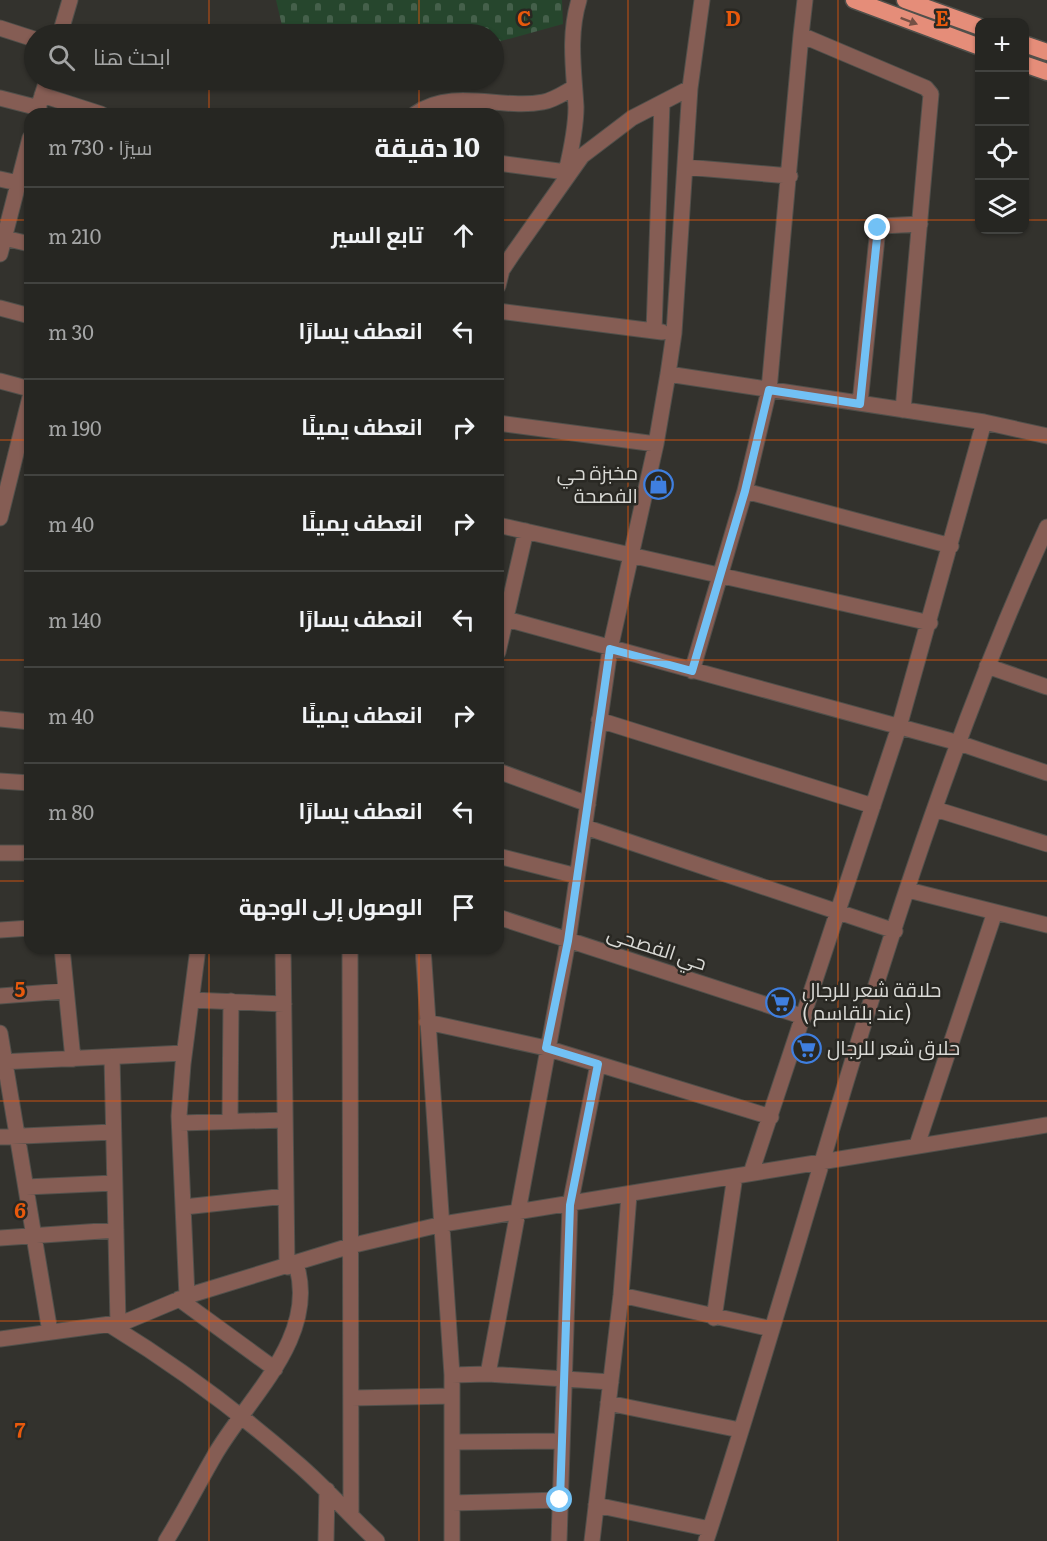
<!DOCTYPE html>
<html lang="ar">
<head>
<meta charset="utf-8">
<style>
	:root { --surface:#262622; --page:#2e2e2a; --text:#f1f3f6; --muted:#a4a5a5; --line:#424340 }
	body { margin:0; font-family:Literata,Cairo,serif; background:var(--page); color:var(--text); direction:rtl }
	.controls { position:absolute; right:18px; top:18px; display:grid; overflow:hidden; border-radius:12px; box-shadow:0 2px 4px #0004 }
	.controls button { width:54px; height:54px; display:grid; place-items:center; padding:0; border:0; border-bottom:2px solid var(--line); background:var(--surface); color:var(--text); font:30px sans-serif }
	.stop { position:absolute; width:18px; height:18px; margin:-14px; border:4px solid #72c1f5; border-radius:50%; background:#fff }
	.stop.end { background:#72c1f5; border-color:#fff; box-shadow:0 2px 6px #0008 }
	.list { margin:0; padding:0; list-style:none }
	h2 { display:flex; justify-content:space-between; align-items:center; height:78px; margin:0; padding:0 24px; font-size:26px }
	h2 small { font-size:20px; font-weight:400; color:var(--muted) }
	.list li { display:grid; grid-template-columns:39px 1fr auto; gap:18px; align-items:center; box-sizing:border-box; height:96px; padding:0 24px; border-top:2px solid var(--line) }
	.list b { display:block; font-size:22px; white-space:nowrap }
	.list em { font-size:20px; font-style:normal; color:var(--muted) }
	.icon { flex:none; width:33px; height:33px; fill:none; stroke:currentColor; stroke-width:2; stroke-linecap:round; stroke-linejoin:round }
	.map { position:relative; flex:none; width:1047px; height:1541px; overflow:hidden; direction:ltr }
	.search { position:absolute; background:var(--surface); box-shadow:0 2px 4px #0004; left:24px; top:24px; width:480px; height:66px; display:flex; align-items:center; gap:15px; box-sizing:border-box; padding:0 21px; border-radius:33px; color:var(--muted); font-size:22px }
	.panel { position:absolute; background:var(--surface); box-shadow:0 2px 4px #0004; left:24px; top:108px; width:480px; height:846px; border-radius:18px; direction:rtl }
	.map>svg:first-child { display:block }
	.cemetery { fill:url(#cemetery-stones) }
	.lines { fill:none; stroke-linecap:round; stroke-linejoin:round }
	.minor-casing { stroke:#51504b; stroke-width:17 }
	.trunk-casing { stroke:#51504b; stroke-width:19 }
	.minor { stroke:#855d54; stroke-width:15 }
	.trunk { stroke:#e58d79; stroke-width:16 }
	.oneway { fill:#745045 }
	.route { stroke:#72c1f5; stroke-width:8 }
	.grid { fill:none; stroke:#e8590c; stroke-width:1.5; stroke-opacity:0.55 }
	.labels { text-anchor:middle; stroke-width:5; stroke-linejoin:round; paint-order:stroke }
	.poi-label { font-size:20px; fill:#dadad6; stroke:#292823; text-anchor:start }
	.street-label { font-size:20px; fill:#dadad6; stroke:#292823 }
	.grid-label { font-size:20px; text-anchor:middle; font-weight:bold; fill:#e8590c; stroke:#292823; stroke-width:5; stroke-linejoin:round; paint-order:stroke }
</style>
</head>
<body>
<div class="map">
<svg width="1047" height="1541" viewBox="0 0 1047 1541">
	<defs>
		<pattern id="cemetery-stones" width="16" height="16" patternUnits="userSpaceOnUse" patternTransform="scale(1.5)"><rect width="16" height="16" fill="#26462d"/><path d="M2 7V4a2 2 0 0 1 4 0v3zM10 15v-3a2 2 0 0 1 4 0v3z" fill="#45604b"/></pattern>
	</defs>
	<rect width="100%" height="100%" fill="#33322d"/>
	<path class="cemetery" d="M276,0H562L563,24L494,43V34H284Z"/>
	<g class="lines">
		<defs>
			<path id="minor" d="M0,28L34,39
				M60,34L70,0
				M801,35L805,0
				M42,95L101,114
				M0,98L39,108
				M39,105L47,80
				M415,114C453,87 501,110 543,102C554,100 564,93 573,88
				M498,163L566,172
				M685,167L790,176
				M566,172C571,151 576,128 576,107C574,71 568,36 579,0
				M0,179L18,183
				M4,238L30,244
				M0,254L30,138
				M498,286L502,270L512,255L582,156L632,118L690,88
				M0,308L30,316
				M498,311L662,332
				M654,331L662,103
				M668,374L984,422L1047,436
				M0,381L30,389
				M860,403L878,228L882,226L920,224
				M498,423L656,444
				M745,491L951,546
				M0,518L30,397
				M498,525L930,623
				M506,619L959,743L1047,773
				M498,652L526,531
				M987,666L1047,687
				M692,671L745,491L769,390L801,35L926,88L931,94L903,410
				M0,719L30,722
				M599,720L873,806
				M498,771L588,804
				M0,781L30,783
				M935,809L1047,844
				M585,827L895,931
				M0,853H30
				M498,856L577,876
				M908,890L1047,925
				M498,917L804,1017
				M0,930L30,928
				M62,948L73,1059
				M283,948L287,1267
				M350,948L351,1513
				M423,948L452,1375V1541
				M0,996L65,991
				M192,1000L284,1004
				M427,1022L546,1048L771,1117
				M0,1033L50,1332
				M112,1057L118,1323
				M0,1062L184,1053
				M230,1121L231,1001
				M180,1123L285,1120
				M0,1137L113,1132
				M917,1145L995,912
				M751,1173L899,727L984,422
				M26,1187L114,1183
				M184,1207L286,1196
				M0,1238L116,1230
				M621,1295L772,1329
				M187,1296L179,1116L183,1064L198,948
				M179,1299L275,1369
				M714,1318L735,1176
				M110,1325C177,1366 239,1412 298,1464C326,1488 350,1516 377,1541
				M0,1339L125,1322L187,1296L350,1246L443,1224L1047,1125
				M488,1374L568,941L610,649L656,444L668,374L674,333L690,88L702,0
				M452,1375L488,1374L611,1382
				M351,1398L452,1396
				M608,1403L740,1430
				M452,1442L562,1441
				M452,1503L560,1500
				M596,1505L710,1529
				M166,1541C184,1512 199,1482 216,1453C249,1397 319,1336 296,1264
				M326,1541L327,1490
				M559,1541L570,1205L598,1064
				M592,1541L621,1295L629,1195
				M706,1541C817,1203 898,852 1047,527"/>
			<path id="trunk" d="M854,0L980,47
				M905,0L980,27
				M1024,44L1047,52
				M1024,64L1047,72"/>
		</defs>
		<use href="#minor" class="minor-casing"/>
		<use href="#trunk" class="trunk-casing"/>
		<use href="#minor" class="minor"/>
		<use href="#trunk" class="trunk"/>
	</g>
	<defs><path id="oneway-solid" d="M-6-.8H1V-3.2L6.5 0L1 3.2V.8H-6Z" transform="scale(1.5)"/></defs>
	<use class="oneway" href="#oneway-solid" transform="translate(909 21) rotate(21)"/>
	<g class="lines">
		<path class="route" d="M560,1500L570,1205L598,1064L546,1048L568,941L610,649L692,671L745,491L769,390L860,404L878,228"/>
	</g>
	<path class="grid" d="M209,0V34M419,0V34M628,0V1541M838,0V1541M209,80V114M419,80V114M0,220H30M498,220H980M1024,220H1047M0,440H30M498,440H1047M0,660H30M498,660H1047M0,881H30M498,881H1047M209,948V1541M419,948V1541M0,1101H1047M0,1321H1047"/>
	<defs>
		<symbol id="shop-ring" viewBox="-11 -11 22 22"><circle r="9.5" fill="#292823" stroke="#3f7fe0" stroke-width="1.5"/><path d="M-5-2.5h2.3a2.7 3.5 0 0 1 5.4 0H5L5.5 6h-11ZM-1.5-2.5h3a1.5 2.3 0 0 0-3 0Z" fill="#3f7fe0"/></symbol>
		<symbol id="supermarket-ring" viewBox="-11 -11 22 22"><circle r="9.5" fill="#292823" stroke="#3f7fe0" stroke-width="1.5"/><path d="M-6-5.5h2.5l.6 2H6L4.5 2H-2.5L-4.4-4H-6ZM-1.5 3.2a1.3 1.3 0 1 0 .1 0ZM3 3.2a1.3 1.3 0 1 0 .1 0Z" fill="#3f7fe0"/></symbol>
	</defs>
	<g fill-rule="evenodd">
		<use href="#shop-ring" x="642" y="468" width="33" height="33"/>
		<use href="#supermarket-ring" x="764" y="986" width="33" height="33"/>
		<use href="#supermarket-ring" x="790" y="1032" width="33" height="33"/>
	</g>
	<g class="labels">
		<g class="poi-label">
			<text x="638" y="480" text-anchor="end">مخبزة حي<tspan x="638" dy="23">الفصحة</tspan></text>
			<text x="802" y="997">حلاقة شعر للرجال<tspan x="802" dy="23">( عند بلقاسم)</tspan></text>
			<text x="827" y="1055">حلاق شعر للرجال</text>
		</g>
		<g class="street-label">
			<text transform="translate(657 948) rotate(18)" y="7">حي الفصحى</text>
		</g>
	</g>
	<g class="grid-label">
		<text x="524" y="26">C</text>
		<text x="733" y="26">D</text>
		<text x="942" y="26">E</text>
		<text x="20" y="997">5</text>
		<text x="20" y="1218">6</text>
		<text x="20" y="1438">7</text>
	</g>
</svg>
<div class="controls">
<button>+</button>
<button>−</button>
<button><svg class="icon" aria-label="locate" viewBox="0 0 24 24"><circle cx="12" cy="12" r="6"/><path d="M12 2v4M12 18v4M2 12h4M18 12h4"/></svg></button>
<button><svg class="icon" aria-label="layers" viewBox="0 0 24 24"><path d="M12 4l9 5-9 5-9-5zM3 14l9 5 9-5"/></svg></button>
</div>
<div class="stop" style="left:560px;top:1500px"></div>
<div class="stop end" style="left:878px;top:228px"></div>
<div class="search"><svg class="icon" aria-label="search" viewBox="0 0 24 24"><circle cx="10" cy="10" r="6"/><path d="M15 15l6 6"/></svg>ابحث هنا</div>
<section class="panel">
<h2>10 دقيقة<small>سيرًا · 730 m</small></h2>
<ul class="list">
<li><svg class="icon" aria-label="ahead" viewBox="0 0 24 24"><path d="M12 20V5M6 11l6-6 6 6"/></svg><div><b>تابع السير</b></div><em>210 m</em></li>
<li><svg class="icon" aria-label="left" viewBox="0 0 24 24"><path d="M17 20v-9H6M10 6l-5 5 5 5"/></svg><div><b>انعطف يسارًا</b></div><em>30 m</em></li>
<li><svg class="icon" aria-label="right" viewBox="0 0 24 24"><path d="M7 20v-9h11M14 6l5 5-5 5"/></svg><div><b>انعطف يمينًا</b></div><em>190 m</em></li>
<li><svg class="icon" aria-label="right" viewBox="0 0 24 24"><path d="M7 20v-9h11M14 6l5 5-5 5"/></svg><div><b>انعطف يمينًا</b></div><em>40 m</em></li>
<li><svg class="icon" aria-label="left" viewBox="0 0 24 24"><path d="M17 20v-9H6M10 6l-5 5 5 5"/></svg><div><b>انعطف يسارًا</b></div><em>140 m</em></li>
<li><svg class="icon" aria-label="right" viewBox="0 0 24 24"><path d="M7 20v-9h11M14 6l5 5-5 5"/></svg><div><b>انعطف يمينًا</b></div><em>40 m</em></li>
<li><svg class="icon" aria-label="left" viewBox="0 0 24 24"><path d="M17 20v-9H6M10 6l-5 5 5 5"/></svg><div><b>انعطف يسارًا</b></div><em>80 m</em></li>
<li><svg class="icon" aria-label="arrive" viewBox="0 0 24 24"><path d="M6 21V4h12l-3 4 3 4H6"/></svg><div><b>الوصول إلى الوجهة</b></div></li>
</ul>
</section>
</div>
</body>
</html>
